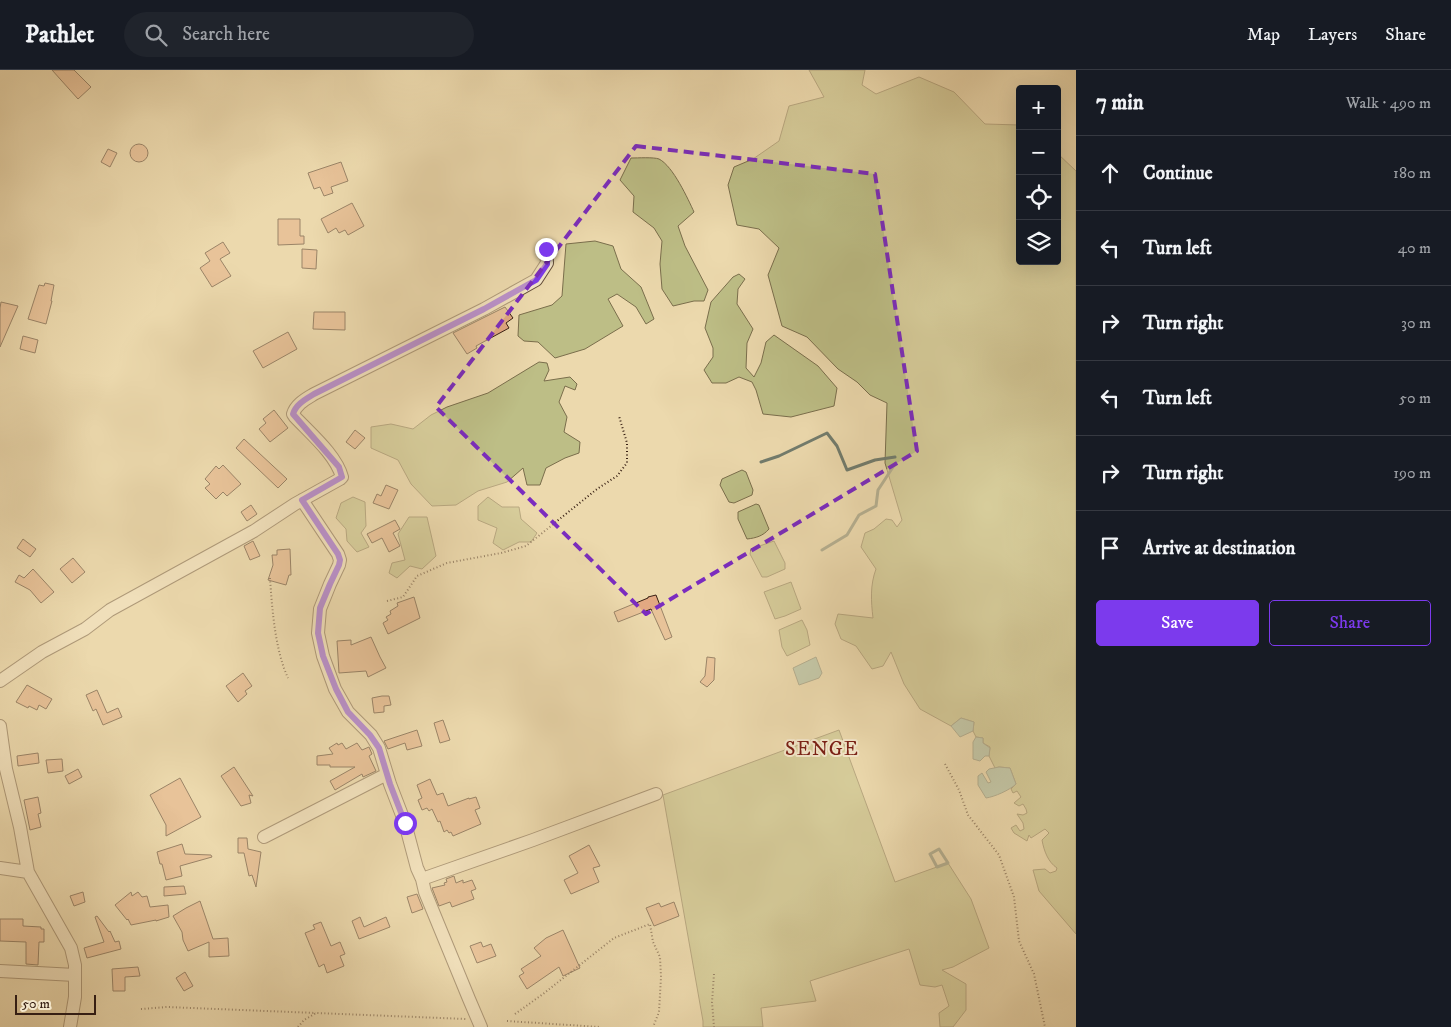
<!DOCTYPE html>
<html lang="en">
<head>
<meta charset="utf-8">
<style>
	:root { --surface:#171b24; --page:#20242c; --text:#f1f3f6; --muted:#9ea1a6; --line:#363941; --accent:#7c3aed }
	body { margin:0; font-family:"IM FELL DW Pica",serif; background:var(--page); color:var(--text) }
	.controls { position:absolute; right:15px; top:15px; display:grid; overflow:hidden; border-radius:5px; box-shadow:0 5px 20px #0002 }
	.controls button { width:45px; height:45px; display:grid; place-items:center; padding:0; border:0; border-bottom:1px solid var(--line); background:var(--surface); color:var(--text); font:25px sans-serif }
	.scale { position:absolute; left:15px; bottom:12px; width:81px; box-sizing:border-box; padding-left:5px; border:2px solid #371f13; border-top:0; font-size:14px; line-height:18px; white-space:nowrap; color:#371f13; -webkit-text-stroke:4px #f3e6ca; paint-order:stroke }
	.stop { position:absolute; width:15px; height:15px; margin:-11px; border:4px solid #7c3aed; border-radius:50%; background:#fff }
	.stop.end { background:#7c3aed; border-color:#fff; box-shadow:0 1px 5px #0008 }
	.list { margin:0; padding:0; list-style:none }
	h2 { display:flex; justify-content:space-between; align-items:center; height:65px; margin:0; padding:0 20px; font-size:21px }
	h2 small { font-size:16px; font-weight:400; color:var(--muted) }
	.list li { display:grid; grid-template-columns:32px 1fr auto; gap:15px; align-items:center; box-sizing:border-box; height:75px; padding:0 20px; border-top:1px solid var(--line) }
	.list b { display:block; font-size:19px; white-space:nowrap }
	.list em { font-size:16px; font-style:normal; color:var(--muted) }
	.actions { display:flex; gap:10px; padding:15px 20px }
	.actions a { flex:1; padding:11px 0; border:1px solid var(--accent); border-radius:5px; text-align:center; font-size:18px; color:var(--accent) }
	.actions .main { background:var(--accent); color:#fff }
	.icon { flex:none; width:28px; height:28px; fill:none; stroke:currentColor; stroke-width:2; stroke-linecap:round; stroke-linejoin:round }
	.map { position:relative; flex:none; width:1076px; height:957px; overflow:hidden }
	header { display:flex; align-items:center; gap:30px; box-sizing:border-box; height:70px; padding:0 25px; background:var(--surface); border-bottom:1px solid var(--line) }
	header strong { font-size:24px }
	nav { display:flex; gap:28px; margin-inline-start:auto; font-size:18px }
	.search { width:350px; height:45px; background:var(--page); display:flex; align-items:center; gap:12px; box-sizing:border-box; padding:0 18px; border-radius:28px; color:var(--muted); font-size:19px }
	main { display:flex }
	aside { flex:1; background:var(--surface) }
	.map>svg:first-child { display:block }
	.green { fill:#bdbe86; stroke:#7a6e4c }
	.water { fill:#99baa9; stroke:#727c6d }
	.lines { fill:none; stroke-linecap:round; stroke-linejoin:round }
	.stream { stroke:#727c6d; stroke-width:3 }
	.building { fill:#e2a882; stroke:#371f13 }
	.minor-casing { stroke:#644e3a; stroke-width:14 }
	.path { stroke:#371f13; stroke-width:2; stroke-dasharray:1 2.5; stroke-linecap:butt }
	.minor { stroke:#f3e6ca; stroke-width:12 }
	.route { stroke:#7c3aed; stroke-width:6 }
	.marked { fill:none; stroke:#7b2cbf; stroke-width:4; stroke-dasharray:10 6; stroke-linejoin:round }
	.labels { text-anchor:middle; stroke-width:4; stroke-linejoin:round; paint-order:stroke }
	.quarter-label { font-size:20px; letter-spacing:1px; fill:#7a1f14; stroke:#f3e6ca }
</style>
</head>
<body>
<header>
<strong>Pathlet</strong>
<div class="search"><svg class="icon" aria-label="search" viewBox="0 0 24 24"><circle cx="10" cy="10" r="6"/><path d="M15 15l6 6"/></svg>Search here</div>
<nav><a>Map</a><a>Layers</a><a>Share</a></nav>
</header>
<main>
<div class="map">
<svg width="1076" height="957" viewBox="0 0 1076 957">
	<rect width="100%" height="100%" fill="#ecd9ad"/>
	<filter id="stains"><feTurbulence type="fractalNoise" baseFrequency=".004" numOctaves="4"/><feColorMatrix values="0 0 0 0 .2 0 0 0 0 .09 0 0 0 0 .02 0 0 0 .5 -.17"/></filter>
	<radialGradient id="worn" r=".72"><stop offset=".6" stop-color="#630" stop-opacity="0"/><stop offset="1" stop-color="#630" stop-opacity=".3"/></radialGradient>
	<path class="green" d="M809,0H865L862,15L876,24L919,7L954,22L985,54L1020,55V191H1057V83L1076,101V864L1039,821L1033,800L1045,799L1050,803L1056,801L1057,798C1048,792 1044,781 1042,770L1049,763L1045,759L1031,768L1029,765L1027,771L1014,763L1011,758L1016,755L1020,761L1024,759L1023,753L1017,744L1023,745L1027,743L1026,739L1023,734L1019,736L1014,733L1021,727L1017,721L1013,723L1011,719L1016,714L1010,698L999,697L995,698L989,686L990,677L983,673V668L976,667L973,661L974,652L961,648L951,656L920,639L904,614L891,582L883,596L872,599L856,576L841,569L835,554L838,544L873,548C871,531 870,515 876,499L861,477L865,463L874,459L886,449L892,450L897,457L902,450L885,393L887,333L870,325L857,312L838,299L807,267L782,256L768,205L779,178L759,159L737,155L728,115L734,97L753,89L779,71L789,36L824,27Z
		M631,88C638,88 654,87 659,89C673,96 688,129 694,142L678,156L685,176L708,220L704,231H694L673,236L662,219L660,194L662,171L654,158L633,142L634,126L620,110Z
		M595,171L613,176L621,199L641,217L654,249L646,254L636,237L617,224L608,229L623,256L585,279L555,288L538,272L524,271L518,266L519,245L552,235L562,226L566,174Z
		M739,204L745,209L738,219L737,234L753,259L747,273L746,298L754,307L761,293L766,272L774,265L818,296L837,318L834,336L791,347L763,344L756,320L752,312L739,307L726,313H712L704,300L713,287V278L705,258L711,232L733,207Z
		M539,292L547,293L549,300L544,311L570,307L577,314L575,320L565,316L559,332L567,347L564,362L580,372L579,383L565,388L546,398L540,415H527L523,398L507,412L478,421L456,435L432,436L411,414L398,390L371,378V357L391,354L413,359L431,345L447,337L488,323Z
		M742,400L746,402L753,420L752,425L734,433L729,432L720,415L722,409Z
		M353,427L365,432L366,456L361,463L369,477L357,482L347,471L346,459L336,448L341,433Z
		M488,427L502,437H519L521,449L537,463L531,472H519L503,480L493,473L497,458L478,450V436Z
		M756,434L759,435L769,459C763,466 756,468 747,469L738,449V442Z
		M409,447H427L436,486L422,499L410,496L397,508L389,503L392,493L405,490L398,464Z
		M774,471L785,493V499L767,507H762L750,484L751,479Z
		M791,512L801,539L785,546L775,549L764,522Z
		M802,550L807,560L810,575L787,586L782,577L779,560Z
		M839,660L895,812L948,793L971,829L989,878L953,897L942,900L966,914V940L953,957H940L939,943L949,936L942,915L935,917L920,915L909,879L810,911L816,931L761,938L763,957H703V951L663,725Z"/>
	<path class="water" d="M816,587L822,603L819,608L799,615L793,598Z
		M961,648L974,652L973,661L960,667L951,656Z
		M976,667L983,668V673L990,678L989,686H985L980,691L973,689V672Z
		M999,697L1010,698L1016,714C1010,720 994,727 986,728L978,715V706L982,703L988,713L991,712L986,702L989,699Z"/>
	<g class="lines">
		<path class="stream" d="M761,392L779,386L827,363L837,376L847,400L875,390L895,387
			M822,480L847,465L859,445L876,436L878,420L895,394
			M939,779L948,793L937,797L930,784Z"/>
	</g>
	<path class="building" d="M52,0H74L91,17L78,29Z
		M130 83a9 9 0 1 1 18 0a9 9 0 1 1-18 0Z
		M108,79L117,83L110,97L101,92Z
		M341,92L348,111L331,117L333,123L324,126L320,117L314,119L308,103Z
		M352,133L364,156L348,165L345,160L339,163L336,158L328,163L321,149Z
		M278,149H300V166H304V174L278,175Z
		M223,172L230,183L220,189L231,206L212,217L200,198L210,191L205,183Z
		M302,179L317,180L316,199L302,198Z
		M45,213L54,215L51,231H52L46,254L28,249L39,215L44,216Z
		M1,232L18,236L0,277V238Z
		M505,237L513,248L506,253L509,258L476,276L477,278L467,284L453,263Z
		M314,242H345V260L313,259Z
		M288,262L297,279L263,298L253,281Z
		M23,266L38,270L35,283L20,279Z
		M274,340L288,358L270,372L259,359L266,353L263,349Z
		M355,360L365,368L355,379L346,372Z
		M244,369L287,409L278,418L236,378Z
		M223,395L241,414L227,426L223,422L216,429L205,418L210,414L205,409L216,396L219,399Z
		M386,415L398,420L389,439L373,433L377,424L381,426Z
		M251,435L257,444L247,451L241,442Z
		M395,450L400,459L393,463L400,476L389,482L382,468L372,473L367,464Z
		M23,469L36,479L30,487L17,478Z
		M253,471L260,486L250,490L244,476Z
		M290,479L291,505H289L286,515L268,510L273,495L272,485H277V480Z
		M73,488L85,502L72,513L60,499Z
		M33,499L54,522L41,533L30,520L15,512L19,505L24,508Z
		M656,525L672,567L665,570L651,539L618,552L614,542L648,528V527Z
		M414,527L420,548L388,564L383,553L388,550L386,547L391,544L390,541L398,536L397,533Z
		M371,567L380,587L386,598L368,607L366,601L339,603L337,571L351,570V575Z
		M707,587L715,588L714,610L707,617L700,612L705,606Z
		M243,603L252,616L245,621L247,624L238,632L226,616Z
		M27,615L52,629L46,639L39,635L37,640L29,636L28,638L16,632Z
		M97,620L107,643L118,638L122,647L103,655L96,639L93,641L86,625Z
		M382,626H389L391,635L384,636V642L374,643L372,628Z
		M443,650L450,670L440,673L434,653Z
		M417,660L422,676L407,680L405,673L388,679L384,671Z
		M337,673L338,675L342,673L346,679L357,673L362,680L369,677L372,684L369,686L376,701L363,707L362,704L335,720L330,711L355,697H330V695H317V686L333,684L329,678Z
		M38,683L39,693L18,696L17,686Z
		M62,689L63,701L48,703L46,690Z
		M234,697L253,726L249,725L251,733L241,736L221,706Z
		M78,699L82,707L69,714L65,706Z
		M180,708L201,747L166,766V755L150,725Z
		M430,709L437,725L443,723L448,736L469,728V729L476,727L480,738L475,740L481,754L453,766L451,762L449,763L447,760L444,762L440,751L438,752L432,739L429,741L427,738L422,740L418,730L422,728L417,715Z
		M38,727L41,743L38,744L41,757L30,760L24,730Z
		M238,768H247L248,779L261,782L256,817L252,805L249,806L244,783H238Z
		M182,774L185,784L211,785L212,787L180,796L182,806L166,810L162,794H160L157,782Z
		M589,775L600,796L593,798L599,812L571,824L564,810L578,803L569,786Z
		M454,806L456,813L463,810V813L472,810L476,819L471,821L474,829L452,837L450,832L439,836L432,818L445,815L444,813L447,812L446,809Z
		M184,816L186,824L164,826V817Z
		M83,822L85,832L74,836L70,826Z
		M131,822L132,826L138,822L142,827L147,826L150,837L168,835L169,847L156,851V850L131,855L128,849L127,850L115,835Z
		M417,824L423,839L412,843L407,827Z
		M200,831L213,869L228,868L229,886L209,887V872L188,881L183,870L182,862L173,846L186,838Z
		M674,832L679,846L654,856L646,838L659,833L661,837Z
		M97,846L109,862L110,861L115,872L119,871L121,879L87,888L84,878L104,872L95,847Z
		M360,847L364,857L386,847L390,857L359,869L352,851Z
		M0,849H23V856L41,857V859H44V872H39L38,895L26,894V872L0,871Z
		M321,852L331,876L340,872L345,884L340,886L344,896L327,903L324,894L319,897L305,863L315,859L313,855Z
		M563,860L580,898L563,906L559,897L527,919L519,906L524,903L521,899L541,886L534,878L546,868Z
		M481,872L483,877L491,874L496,886L477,893L470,876Z
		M138,897L140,906L125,907V921H113L112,899Z
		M185,902L193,916L184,921L176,908Z"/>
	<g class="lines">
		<defs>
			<path id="minor" d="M302,430L338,484L340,490L339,495L330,514L320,539L318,563L323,586L335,619L348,642L371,665L379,678L390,714L405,753L417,798L422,809L425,822L469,929L481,957
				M0,611L42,582L85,559L110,540L254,461L295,434L340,409L342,407C336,385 311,364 295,347L293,344C296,334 306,329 314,324L484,239L536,210L547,193L546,179
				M0,656L6,699L20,757L28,802L71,878L75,895V927L70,957
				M264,767L387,704
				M0,798L28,802
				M422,809L533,770L656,724
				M0,901L75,905"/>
		</defs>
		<use href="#minor" class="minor-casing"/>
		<path class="path" d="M270,508C272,538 275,580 288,608
			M387,531L403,527L417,506L447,493L501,483L526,476L597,419L617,406L627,393V373L619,346
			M945,694L959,720L968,745L999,785L1014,827L1019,871L1034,904L1045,957
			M714,904L712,932L714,957
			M141,939L167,937L316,943
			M515,944L543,924L614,868L650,854L653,872L660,887L661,907L659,942L653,957
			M507,951L600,957
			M298,957L304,950L316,943L466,949"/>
		<use href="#minor" class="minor"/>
	</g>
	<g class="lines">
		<path class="route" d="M405,753L390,714L379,678L370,665L348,642L336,619L323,586L318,563L320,538L330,514L339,495L340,490L338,484L302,430L342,407L339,397L293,344C296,334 306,329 314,324L484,239L536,210L547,194L546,179"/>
	</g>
	<path d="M0 0H1076V957H0ZM636,76L875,104L917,381L646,544L436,337Z" fill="#ecd9ad" fill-opacity=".55" fill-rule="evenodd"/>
	<path class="marked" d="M636,76L875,104L917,381L646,544L436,337Z"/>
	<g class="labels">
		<g class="quarter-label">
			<text x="822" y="685">SENGE</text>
		</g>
	</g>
	<rect width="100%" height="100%" filter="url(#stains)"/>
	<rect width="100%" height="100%" fill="url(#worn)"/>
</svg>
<div class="controls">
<button>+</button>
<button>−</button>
<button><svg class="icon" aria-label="locate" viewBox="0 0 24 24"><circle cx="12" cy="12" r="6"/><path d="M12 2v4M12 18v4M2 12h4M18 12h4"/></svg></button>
<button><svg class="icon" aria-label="layers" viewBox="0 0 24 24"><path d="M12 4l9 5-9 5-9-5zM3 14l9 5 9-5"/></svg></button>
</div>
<div class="scale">50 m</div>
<div class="stop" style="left:405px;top:753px"></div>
<div class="stop end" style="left:546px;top:179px"></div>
</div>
<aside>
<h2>7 min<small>Walk · 490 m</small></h2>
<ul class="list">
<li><svg class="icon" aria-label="ahead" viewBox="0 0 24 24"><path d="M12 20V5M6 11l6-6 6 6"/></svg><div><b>Continue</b></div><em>180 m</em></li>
<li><svg class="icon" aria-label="left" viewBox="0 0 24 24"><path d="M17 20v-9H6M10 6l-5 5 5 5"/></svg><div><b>Turn left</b></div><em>40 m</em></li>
<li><svg class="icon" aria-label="right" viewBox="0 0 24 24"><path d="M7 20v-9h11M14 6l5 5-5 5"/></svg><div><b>Turn right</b></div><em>30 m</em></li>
<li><svg class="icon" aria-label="left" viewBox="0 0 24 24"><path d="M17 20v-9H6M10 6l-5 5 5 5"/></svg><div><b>Turn left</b></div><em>50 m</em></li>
<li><svg class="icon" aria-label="right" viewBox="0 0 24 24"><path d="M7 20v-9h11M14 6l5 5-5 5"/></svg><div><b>Turn right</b></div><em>190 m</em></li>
<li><svg class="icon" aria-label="arrive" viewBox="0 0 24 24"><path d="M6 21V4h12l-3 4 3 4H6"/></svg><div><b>Arrive at destination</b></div></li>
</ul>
<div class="actions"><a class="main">Save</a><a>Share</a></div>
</aside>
</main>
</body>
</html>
